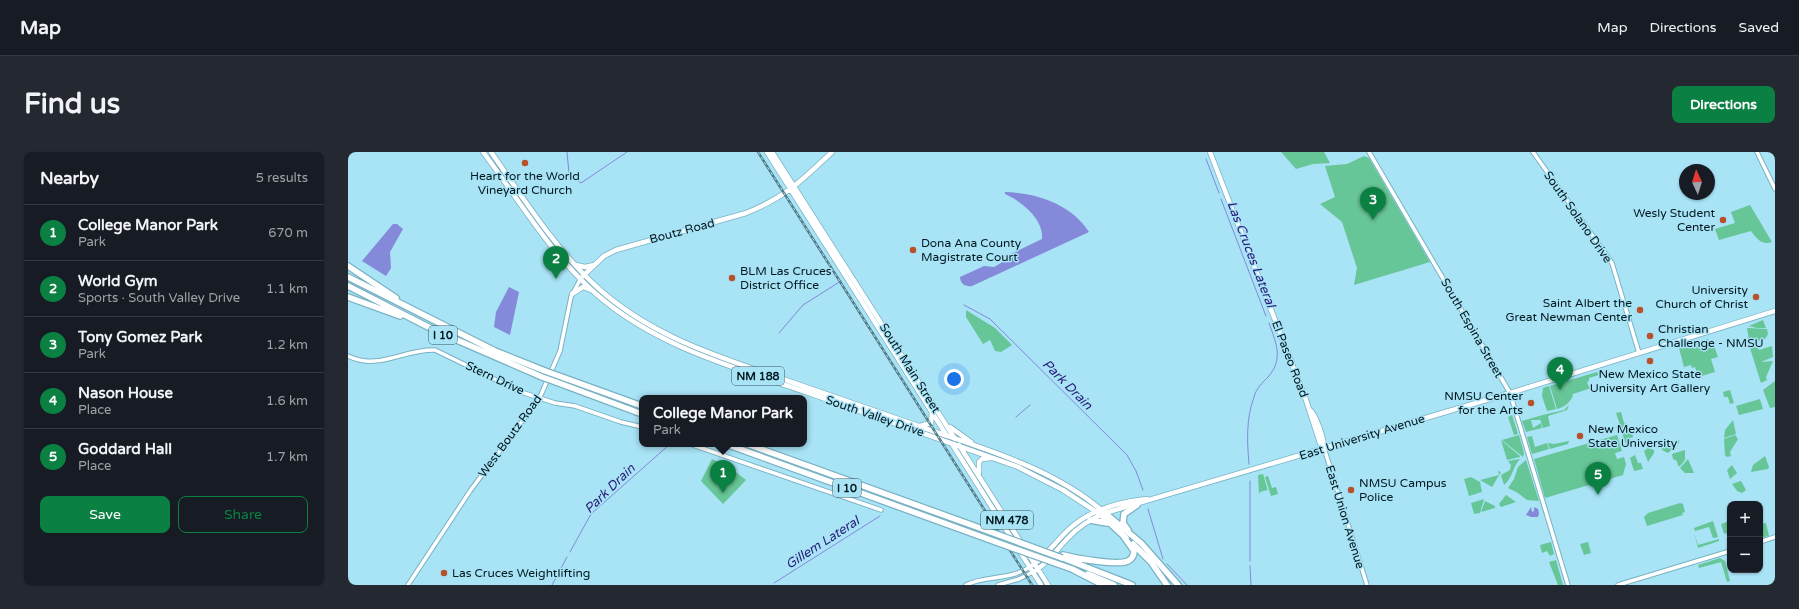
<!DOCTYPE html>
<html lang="en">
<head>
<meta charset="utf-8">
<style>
	:root { --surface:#171b24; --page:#242831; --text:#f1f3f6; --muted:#9ea1a6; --line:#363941; --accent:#0b8043 }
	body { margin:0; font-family:"Varela Round",sans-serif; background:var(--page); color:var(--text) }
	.controls { position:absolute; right:12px; bottom:12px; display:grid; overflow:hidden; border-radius:8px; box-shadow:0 1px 3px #0004 }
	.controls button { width:36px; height:36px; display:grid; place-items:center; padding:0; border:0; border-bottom:1px solid var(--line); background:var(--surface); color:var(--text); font:20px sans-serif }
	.compass { position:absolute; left:1331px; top:12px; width:36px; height:36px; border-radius:50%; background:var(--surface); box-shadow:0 1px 3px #0004; rotate:356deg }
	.you { position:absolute; left:606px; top:227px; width:14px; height:14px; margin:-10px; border:3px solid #fff; border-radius:50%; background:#1a73e8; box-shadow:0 0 0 6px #1a73e833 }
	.badge { display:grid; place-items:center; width:26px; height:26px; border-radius:50%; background:var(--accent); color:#fff; font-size:13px; font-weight:700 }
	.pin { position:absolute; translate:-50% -33px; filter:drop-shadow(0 1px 2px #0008) }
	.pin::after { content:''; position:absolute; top:21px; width:14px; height:12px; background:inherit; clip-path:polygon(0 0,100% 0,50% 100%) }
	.popup { position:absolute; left:291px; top:243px; width:168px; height:52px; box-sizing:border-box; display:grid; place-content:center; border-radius:8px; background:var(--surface); filter:drop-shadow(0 1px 3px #0005); font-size:13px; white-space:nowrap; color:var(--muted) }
	.popup b { font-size:15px; color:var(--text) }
	.popup::after { content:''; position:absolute; left:50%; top:100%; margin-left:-8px; border:8px solid transparent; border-top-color:var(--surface) }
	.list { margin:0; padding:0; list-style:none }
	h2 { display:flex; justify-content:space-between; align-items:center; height:52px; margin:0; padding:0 16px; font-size:17px }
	h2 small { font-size:13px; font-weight:400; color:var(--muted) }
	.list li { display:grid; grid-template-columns:26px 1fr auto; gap:12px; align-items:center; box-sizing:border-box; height:56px; padding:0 16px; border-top:1px solid var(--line) }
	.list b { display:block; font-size:15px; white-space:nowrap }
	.list p { margin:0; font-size:13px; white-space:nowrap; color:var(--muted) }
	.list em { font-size:13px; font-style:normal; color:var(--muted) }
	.actions { display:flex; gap:8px; padding:12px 16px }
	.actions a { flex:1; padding:9px 0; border:1px solid var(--accent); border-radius:8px; text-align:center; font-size:14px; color:var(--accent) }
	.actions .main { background:var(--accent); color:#fff }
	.map { position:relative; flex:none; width:1427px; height:433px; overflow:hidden; border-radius:8px }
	header { display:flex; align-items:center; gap:24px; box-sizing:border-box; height:56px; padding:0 20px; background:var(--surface); border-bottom:1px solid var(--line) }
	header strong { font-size:19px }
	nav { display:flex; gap:22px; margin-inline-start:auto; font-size:14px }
	.intro { display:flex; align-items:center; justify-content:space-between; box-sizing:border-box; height:96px; padding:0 24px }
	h1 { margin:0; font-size:28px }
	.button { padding:10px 18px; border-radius:8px; background:var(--accent); color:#fff; font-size:14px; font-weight:700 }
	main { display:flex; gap:24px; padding:0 24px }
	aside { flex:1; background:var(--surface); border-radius:8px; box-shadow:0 1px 3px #0004 }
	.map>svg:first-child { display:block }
	.green { fill:#67c697 }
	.water { fill:#8589d9 }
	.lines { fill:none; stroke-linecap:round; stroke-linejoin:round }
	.stream { stroke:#8589d9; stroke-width:1 }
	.minor-casing { stroke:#78b2c4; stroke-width:5.5 }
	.major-casing { stroke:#78b2c4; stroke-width:6 }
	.highway-casing { stroke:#78b2c4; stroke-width:8 }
	.minor { stroke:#fff; stroke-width:3.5 }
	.major { stroke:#fff; stroke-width:4.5 }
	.highway { stroke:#fff; stroke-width:5.5 }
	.rail-casing { stroke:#527a87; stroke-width:2.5 }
	.rail { stroke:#a8e3f6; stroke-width:1; stroke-dasharray:3; stroke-linecap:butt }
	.highway-bridge-casing { stroke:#78b2c4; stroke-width:8; stroke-linecap:butt }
	.highway-bridge { stroke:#fff; stroke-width:5.5 }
	.poi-dot { fill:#b85129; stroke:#a8e3f6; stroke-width:1.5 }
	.labels { text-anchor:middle; stroke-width:3; stroke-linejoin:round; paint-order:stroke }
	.shield { fill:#a8e3f6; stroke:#345560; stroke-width:1 }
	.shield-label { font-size:11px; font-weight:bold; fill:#02181f }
	.poi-label { font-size:12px; fill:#02181f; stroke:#a8e3f6; text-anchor:start }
	.street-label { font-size:12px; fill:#02181f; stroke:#a8e3f6 }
	.water-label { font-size:13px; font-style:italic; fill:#291b78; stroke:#a8e3f6 }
</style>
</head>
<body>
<header>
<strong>Map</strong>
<nav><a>Map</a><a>Directions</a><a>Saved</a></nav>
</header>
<div class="intro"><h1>Find us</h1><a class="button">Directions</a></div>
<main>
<aside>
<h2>Nearby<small>5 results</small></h2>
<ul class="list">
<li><span class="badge">1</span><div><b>College Manor Park</b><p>Park</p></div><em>670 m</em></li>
<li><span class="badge">2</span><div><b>World Gym</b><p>Sports · South Valley Drive</p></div><em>1.1 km</em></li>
<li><span class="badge">3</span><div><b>Tony Gomez Park</b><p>Park</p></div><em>1.2 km</em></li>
<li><span class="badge">4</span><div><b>Nason House</b><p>Place</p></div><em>1.6 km</em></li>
<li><span class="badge">5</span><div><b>Goddard Hall</b><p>Place</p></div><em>1.7 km</em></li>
</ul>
<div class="actions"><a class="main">Save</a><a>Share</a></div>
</aside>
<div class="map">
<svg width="1427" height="433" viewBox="0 0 1427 433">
	<rect width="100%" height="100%" fill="#a8e3f6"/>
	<path class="green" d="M933,0H976L982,11L965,12L948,17Z
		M1016,4L1021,6L1082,110L1006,133L1009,116L994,70L972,52L987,45L977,14L999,12Z
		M1402,53L1424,90C1414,94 1408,86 1403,79L1371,88L1367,77L1387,71L1383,60Z
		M618,158L647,176L664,193L653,200L647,199L642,188L635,192L618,165Z
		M1415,168L1418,176H1409L1401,174Z
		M1399,176L1419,177L1420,182L1417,187L1409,189V193L1402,195Z
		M1360,187L1363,192L1365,191L1370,205L1363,207L1367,220L1350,225L1347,215L1344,216L1343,213L1336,215L1331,196Z
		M1410,194L1411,198L1424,194L1425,205L1413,210L1425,209L1418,225L1419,228L1413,231L1402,196Z
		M1249,220L1251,223L1241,226V229L1239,230L1241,235L1243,236L1225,242C1225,248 1216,256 1209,257L1202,234Z
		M1427,229V255L1422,256L1415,238Z
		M1201,234L1208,257L1199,259L1194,244L1195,236Z
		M1382,238L1386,251L1382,252L1380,245H1376L1375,240Z
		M1412,247L1415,257L1391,263L1388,254Z
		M1221,253L1219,258L1200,264L1202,274L1195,276L1191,264L1216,258Z
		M1273,260L1276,271L1280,274L1273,276L1268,261Z
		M1164,263L1170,282L1166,283L1160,265Z
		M1191,264L1192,268H1183L1185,276L1193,271L1194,276L1178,280L1174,269Z
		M1385,268L1388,282L1376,286L1377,278Z
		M1284,278L1285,285L1282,286L1285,294L1279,295L1274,281Z
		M1171,283L1176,301L1175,305L1154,288Z
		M1269,283L1274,299L1267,301L1269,307L1276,305L1278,312L1275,323L1197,346L1186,307Z
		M1387,283L1390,287L1382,300L1383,304L1379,305L1377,303L1376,287Z
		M1184,284L1187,295L1199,291L1201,297L1184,302L1179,285Z
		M1153,288L1172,304V305L1159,308Z
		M1331,288V291L1320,301L1314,298V292Z
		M1221,289L1220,292L1202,297L1200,291L1206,292Z
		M1300,296L1306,298V301L1300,310L1296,299Z
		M1337,298V308L1332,314H1330L1329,309L1325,307L1324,302Z
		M1287,303L1290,311H1293L1295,317L1286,319L1282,306Z
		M1417,304L1421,315L1420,317L1403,320L1405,313Z
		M364,307L381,315L398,328L375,352L353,329Z
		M1172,307C1164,315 1165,326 1156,333L1153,323L1162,318L1163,313L1160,309Z
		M1340,307L1346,321H1337L1332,316Z
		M1178,308L1191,349L1179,348L1170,341L1160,336L1166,327L1170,315Z
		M1384,313L1389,321L1382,327L1379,318Z
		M1150,319L1153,320L1144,335L1132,328L1151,323Z
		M915,322L920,339L919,338L912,340L911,342L910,323Z
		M920,324L924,336L928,335L930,342L923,344L917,325Z
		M1123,325L1132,330L1134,340L1121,344L1116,327Z
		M1393,329L1398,338L1394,341L1389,339L1384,332Z
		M1158,343L1168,350L1153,355L1151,352Z
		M1136,347L1132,361L1126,362L1123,351Z
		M1137,349L1147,354V356L1133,360Z
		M1332,351L1335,352L1337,360L1334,361L1335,363L1299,374L1296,365L1300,361Z
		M1365,369L1370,385L1365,386L1361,375L1347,379L1346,376Z
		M1381,369L1382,380L1376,382L1373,372Z
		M1418,371L1421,384L1412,386V372Z
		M1346,381L1350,393L1371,387V389L1350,396Z
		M1203,390L1206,402L1202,404L1199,399L1194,401L1192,393Z
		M1240,390L1243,401L1236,403L1232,392Z
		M1372,406L1377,409L1382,429L1379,430L1373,410L1351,416L1350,413Z
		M1208,408L1215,433H1210L1201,410Z"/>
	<path class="water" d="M657,40C689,41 723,52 741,80L624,134C618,135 612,132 612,125L636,114L646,115L653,111L663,102L694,87C696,67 673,49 657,42Z
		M45,72H49L55,77L42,100L43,116L38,124L14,109Z
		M161,135L171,140L162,183L146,175L148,160Z
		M1183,355L1184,360L1186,359V355L1190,357L1191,361L1190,365H1183L1178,363Z"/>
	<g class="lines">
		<path class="stream" d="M219,0L221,21L223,24
			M858,7L871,41
			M230,29L233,31L279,0
			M873,47L918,164
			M616,153L642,167L779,303L788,319L795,338
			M431,181L455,153L493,129
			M668,265L682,253
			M901,312C899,289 898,267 906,245C908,237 914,231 920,225C936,207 928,191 921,171
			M800,357L815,407
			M222,400L243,362L322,292
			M902,409V329
			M819,412L839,433
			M902,414L903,433
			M426,431L532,364
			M204,433L219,405"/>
		<defs>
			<path id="minor" d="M1021,0L1162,241L1220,433
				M1185,0L1264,111L1291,201
				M1409,0L1427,37
				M0,204C31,219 55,197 87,198L173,240L207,251L227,254L273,270L294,275
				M342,292L533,358
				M976,296L1019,433
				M1412,390L1427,385
				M60,433L122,339L192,245L212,199L223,145L233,126
				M618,433C637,423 660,429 682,415
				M650,433L671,427L685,420
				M1270,433L1382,399"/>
			<path id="major" d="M135,0C171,48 202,101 247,141C306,193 381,214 455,239C526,264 598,289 670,315L715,338L753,363
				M143,0C176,47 207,97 250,136C301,182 362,202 426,224C478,242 530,260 582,278C643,299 708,318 757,361
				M419,0L599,284
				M424,0L607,287
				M862,0L958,248L972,291L976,296
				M228,113L237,115L246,113
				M235,124L256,104L268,98L398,61C438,45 453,29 484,0
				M224,142L235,135L243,138
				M961,257C968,262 976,287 976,296
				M572,274L583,271L584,261
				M602,275L623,290
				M604,292L693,433
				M611,293L700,433
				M631,321V310L634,307L643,306
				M685,413C698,404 706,392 717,381C738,359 770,350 799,347
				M685,420C701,411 708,398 721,385C731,374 743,367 757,361L1162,241L1427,159"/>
			<path id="highway" d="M0,114L48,146
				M0,125L147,199L197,219
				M0,134L88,179L194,225
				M0,145L52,164
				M211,224L294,254
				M208,230L294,262
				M378,292L648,390
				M399,292L640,379
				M757,361L793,391L830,433
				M753,363L778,386
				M742,368L759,371
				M780,378L775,371L776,362L789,353
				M785,392L803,410L819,433
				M715,403C726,406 770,414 780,409C784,407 786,404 786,399L776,385
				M715,406L784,433
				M707,411L724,417L755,433
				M740,422L766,433"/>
		</defs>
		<use href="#minor" class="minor-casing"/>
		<use href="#major" class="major-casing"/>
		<use href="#highway" class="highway-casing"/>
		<use href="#minor" class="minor"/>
		<use href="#major" class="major"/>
		<use href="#highway" class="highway"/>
		<defs>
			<path id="rail" d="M410,0L684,433"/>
		</defs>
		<use href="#rail" class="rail-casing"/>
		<use href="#rail" class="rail"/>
		<defs>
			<path id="highway-bridge" d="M197,219L211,224
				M194,225L208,230
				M640,379L714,406
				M648,390L707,411"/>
		</defs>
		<use href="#highway-bridge" class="highway-bridge-casing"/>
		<use href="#highway-bridge" class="highway-bridge"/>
	</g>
	<g class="poi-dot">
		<circle cx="177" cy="11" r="4"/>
		<circle cx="1375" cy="68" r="4"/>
		<circle cx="565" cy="98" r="4"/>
		<circle cx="384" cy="126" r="4"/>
		<circle cx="1408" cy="145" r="4"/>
		<circle cx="1292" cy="158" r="4"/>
		<circle cx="1302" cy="184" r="4"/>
		<circle cx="1302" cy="209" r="4"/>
		<circle cx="1183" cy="251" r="4"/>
		<circle cx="1232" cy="284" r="4"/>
		<circle cx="1003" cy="338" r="4"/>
		<circle cx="96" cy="421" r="4"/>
	</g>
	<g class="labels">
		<g class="shield">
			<rect x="81" y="174" width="28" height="18" rx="3"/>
			<rect x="384" y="215" width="52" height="18" rx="3"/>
			<rect x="485" y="327" width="28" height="18" rx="3"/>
			<rect x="633" y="359" width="52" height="18" rx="3"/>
		</g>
		<g class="shield-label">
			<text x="95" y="187">I 10</text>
			<text x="410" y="228">NM 188</text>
			<text x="499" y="340">I 10</text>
			<text x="659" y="372">NM 478</text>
		</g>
		<g class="poi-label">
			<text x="177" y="28" text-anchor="middle">Heart for the World<tspan x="177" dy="14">Vineyard Church</tspan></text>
			<text x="1367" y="65" text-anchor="end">Wesly Student<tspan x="1367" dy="14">Center</tspan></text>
			<text x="573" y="95">Dona Ana County<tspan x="573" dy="14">Magistrate Court</tspan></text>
			<text x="392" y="123">BLM Las Cruces<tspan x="392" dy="14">District Office</tspan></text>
			<text x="1400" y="142" text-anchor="end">University<tspan x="1400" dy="14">Church of Christ</tspan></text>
			<text x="1284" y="155" text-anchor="end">Saint Albert the<tspan x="1284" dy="14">Great Newman Center</tspan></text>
			<text x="1310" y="181">Christian<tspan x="1310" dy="14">Challenge - NMSU</tspan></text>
			<text x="1302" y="226" text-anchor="middle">New Mexico State<tspan x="1302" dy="14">University Art Gallery</tspan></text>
			<text x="1175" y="248" text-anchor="end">NMSU Center<tspan x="1175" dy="14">for the Arts</tspan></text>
			<text x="1240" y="281">New Mexico<tspan x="1240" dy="14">State University</tspan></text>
			<text x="1011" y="335">NMSU Campus<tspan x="1011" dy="14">Police</tspan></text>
			<text x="104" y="425">Las Cruces Weightlifting</text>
		</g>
		<g class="street-label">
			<text transform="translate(1230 65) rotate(55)" y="4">South Solano Drive</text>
			<text transform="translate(334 79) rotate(-15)" y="4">Boutz Road</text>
			<text transform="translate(1124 176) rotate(60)" y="4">South Espina Street</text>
			<text transform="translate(942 207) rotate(69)" y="4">El Paseo Road</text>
			<text transform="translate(562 216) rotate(58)" y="4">South Main Street</text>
			<text transform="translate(147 226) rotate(25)" y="4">Stern Drive</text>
			<text transform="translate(527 264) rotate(19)" y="4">South Valley Drive</text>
			<text transform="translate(162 284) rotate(-54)" y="4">West Boutz Road</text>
			<text transform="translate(1014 285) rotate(-17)" y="4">East University Avenue</text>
			<text transform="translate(997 365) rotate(73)" y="4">East Union Avenue</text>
		</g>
		<g class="water-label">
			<text transform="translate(904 102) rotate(69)" y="5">Las Cruces Lateral</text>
			<text transform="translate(720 232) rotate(45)" y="5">Park Drain</text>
			<text transform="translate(261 336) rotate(-44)" y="5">Park Drain</text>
			<text transform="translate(474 390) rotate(-33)" y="5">Gillem Lateral</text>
		</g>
	</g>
</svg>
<div class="controls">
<button>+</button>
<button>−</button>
</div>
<svg class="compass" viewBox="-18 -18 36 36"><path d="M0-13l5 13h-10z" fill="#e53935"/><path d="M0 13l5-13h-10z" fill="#9ea1a6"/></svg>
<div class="you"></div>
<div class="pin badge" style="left:375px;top:341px">1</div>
<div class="popup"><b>College Manor Park</b>Park</div>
<div class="pin badge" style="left:208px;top:127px">2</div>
<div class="pin badge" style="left:1025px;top:68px">3</div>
<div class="pin badge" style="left:1212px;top:238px">4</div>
<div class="pin badge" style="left:1250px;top:343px">5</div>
</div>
</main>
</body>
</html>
